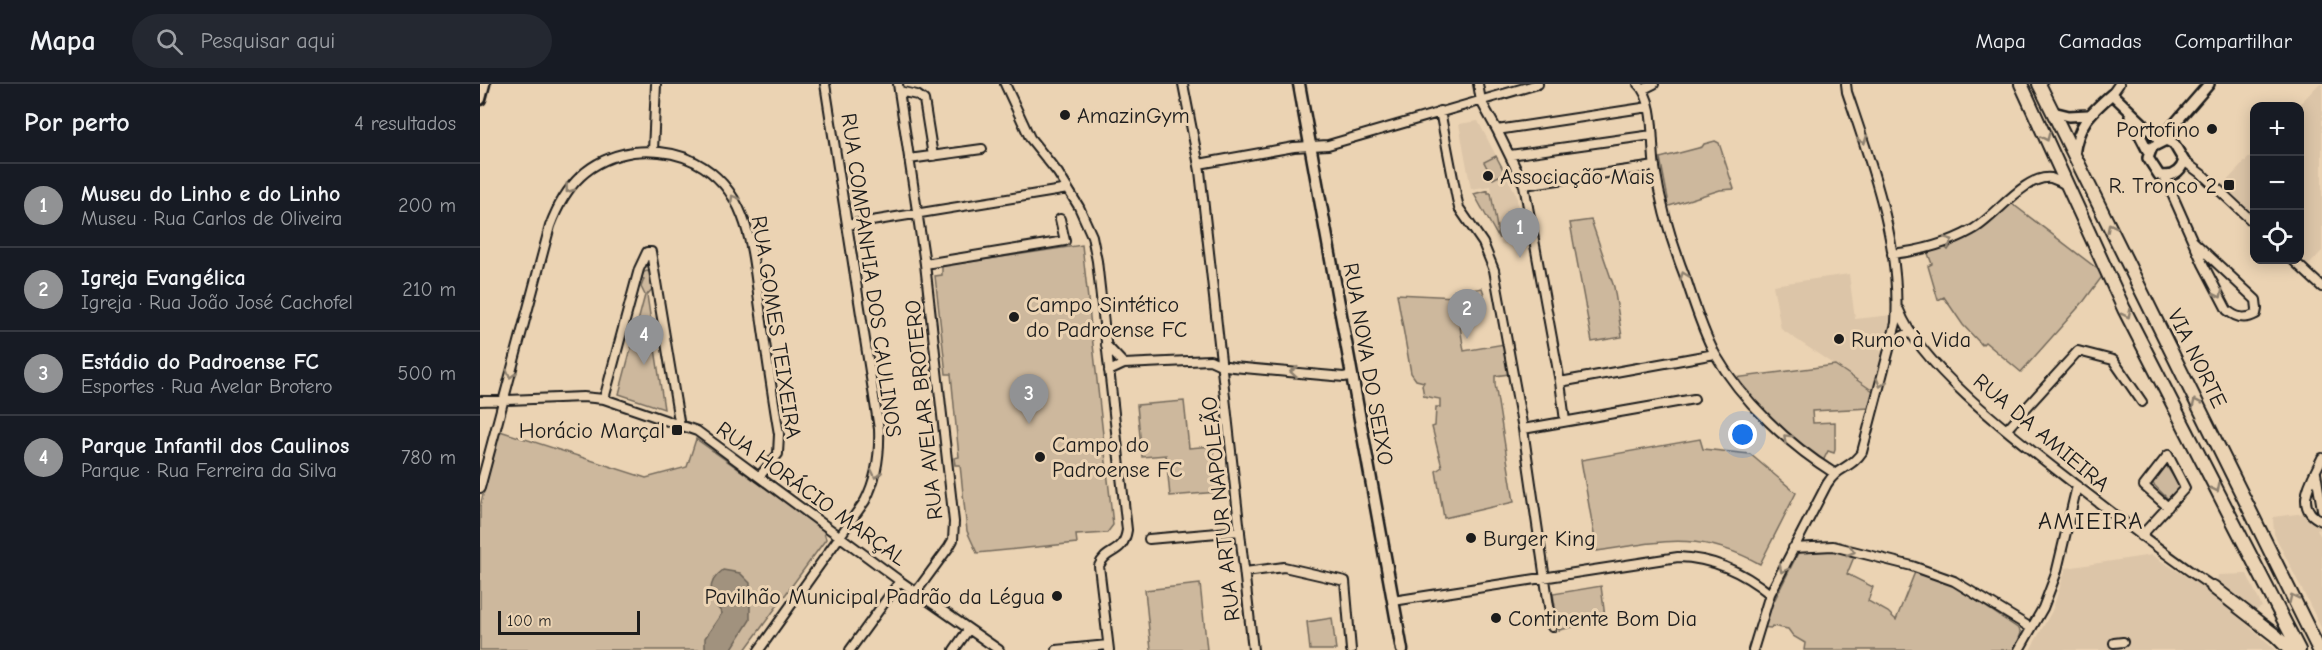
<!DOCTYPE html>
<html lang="pt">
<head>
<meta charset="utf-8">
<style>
	:root { --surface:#171b24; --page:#242831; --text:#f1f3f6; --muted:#9ea1a6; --line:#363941; --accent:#919294 }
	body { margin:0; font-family:"Comic Neue",sans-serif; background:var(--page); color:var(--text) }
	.controls { position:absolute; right:18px; top:18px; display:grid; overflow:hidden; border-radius:12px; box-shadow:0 3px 15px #0003 }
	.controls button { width:54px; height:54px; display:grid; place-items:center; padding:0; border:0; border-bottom:2px solid var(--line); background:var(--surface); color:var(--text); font:30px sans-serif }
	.scale { position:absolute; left:18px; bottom:15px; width:142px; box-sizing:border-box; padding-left:6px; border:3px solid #1c1c1c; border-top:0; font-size:16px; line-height:21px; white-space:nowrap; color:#1c1c1c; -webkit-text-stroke:4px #ebd3b3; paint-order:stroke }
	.you { position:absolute; left:1263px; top:351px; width:21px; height:21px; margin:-15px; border:4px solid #fff; border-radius:50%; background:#1a73e8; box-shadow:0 0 0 9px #1a73e833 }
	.badge { display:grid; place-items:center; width:39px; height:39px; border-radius:50%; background:var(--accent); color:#fff; font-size:20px; font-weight:700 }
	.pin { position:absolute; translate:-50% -50px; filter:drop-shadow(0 2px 3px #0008) }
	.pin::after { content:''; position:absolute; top:32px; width:21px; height:18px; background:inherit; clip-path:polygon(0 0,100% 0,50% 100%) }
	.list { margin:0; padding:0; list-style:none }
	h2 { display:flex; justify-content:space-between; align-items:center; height:78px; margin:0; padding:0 24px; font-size:26px }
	h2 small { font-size:20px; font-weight:400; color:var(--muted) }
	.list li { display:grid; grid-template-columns:39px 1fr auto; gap:18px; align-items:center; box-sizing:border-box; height:84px; padding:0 24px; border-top:2px solid var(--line) }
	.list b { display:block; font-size:22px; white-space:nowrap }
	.list p { margin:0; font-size:20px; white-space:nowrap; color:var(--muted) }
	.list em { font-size:20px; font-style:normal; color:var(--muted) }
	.icon { flex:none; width:33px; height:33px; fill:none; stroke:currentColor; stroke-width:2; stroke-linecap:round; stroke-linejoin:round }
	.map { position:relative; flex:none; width:1842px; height:566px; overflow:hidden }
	header { display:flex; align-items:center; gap:36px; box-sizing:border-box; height:84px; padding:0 30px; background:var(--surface); border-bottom:2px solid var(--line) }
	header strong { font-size:28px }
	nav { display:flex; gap:33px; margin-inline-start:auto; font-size:21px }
	.search { width:420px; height:54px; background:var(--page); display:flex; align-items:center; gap:15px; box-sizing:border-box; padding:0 21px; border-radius:33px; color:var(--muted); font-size:22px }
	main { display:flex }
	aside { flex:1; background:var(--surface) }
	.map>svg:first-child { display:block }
	.built { fill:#dcc5a8 }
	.green { fill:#cdb89d; stroke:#746a5c; stroke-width:1.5 }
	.water { fill:#a1927e; stroke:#6c6357; stroke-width:1.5 }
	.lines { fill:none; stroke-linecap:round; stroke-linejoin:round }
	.minor-casing { stroke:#1c1c1c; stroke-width:12 }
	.tertiary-casing { stroke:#1c1c1c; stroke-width:14 }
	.secondary-casing { stroke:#1c1c1c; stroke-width:15 }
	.trunk-casing { stroke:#1c1c1c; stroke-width:16 }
	.minor { stroke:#ebd3b3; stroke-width:8 }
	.tertiary { stroke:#ebd3b3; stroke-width:9 }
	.secondary { stroke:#ebd3b3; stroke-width:10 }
	.trunk { stroke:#ebd3b3; stroke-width:12 }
	.oneway { stroke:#8e816f }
	.poi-dot { fill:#1c1c1c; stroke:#ebd3b3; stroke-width:2 }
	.labels { text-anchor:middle; stroke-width:6; stroke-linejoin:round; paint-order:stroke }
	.poi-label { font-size:22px; fill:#1c1c1c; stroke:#ebd3b3; text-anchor:start }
	.street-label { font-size:22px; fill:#1c1c1c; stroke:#ebd3b3 }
	.neighbourhood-label { font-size:24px; letter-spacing:1.5px; fill:#1c1c1c; stroke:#ebd3b3 }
</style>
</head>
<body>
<header>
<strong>Mapa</strong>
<div class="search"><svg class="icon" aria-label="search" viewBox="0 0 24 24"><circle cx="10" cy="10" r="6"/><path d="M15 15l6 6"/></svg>Pesquisar aqui</div>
<nav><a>Mapa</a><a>Camadas</a><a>Compartilhar</a></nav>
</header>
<main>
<aside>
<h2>Por perto<small>4 resultados</small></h2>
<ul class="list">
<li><span class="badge">1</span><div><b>Museu do Linho e do Linho</b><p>Museu · Rua Carlos de Oliveira</p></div><em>200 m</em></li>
<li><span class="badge">2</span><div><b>Igreja Evangélica</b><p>Igreja · Rua João José Cachofel</p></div><em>210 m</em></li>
<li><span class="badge">3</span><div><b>Estádio do Padroense FC</b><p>Esportes · Rua Avelar Brotero</p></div><em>500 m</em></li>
<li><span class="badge">4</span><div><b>Parque Infantil dos Caulinos</b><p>Parque · Rua Ferreira da Silva</p></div><em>780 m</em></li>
</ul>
</aside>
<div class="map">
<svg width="1842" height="566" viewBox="0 0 1842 566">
	<rect width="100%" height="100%" fill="#ebd3b3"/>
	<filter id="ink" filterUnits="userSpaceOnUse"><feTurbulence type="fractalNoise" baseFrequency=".0167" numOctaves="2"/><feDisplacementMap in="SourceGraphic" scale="12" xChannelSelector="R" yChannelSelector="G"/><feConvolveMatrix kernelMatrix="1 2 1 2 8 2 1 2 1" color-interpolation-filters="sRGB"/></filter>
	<g filter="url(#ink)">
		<path class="built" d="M1839,0H1842V167L1827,183L1820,175V22H1818Z
			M998,37L1036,110L1044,157L1021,161L1011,102L991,105L979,40Z
			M1774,68V133L1742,102Z
			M1369,190L1375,235L1412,231V238L1398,265L1405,268L1393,307L1301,245L1293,201Z
			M1825,429L1841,445L1837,446L1842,455V545L1794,450L1793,433Z
			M1672,471L1731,508L1795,566H1550L1572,527L1586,484Z
			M1767,490L1782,523L1772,528L1737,497L1738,491Z"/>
		<path class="green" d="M1235,57L1239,59L1254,105L1240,106L1186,123L1185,117L1188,115L1180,74L1222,63L1224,60Z
			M1016,72L1025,89L1013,95L1004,78Z
			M1008,106V109H1011L1019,155L994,110Z
			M1530,118L1624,190L1604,217L1541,288L1505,258L1502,261L1483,241L1464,213L1458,216L1448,182L1452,180L1447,167L1464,162L1468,166L1473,159L1508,141Z
			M1111,136L1134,203L1142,253L1112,258L1090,139Z
			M602,161L633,441L627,449L596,451L597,459L497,469L487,447L480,381H475L474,374L479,373L471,290H466L455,192L462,191V182Z
			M167,187L172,189L173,195L171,196L173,204L167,211L184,325L139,310L165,211L161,203L164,195L161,194L164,188Z
			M1002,204L1004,210L997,212V219L990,220L991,228L978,230L984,267L1024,260L1029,290L1015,292V300L1034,418L964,434L956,387L962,383L952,343L955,342L956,323H960V315L944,312L942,301L944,298L936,296L931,289L917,210L976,213V209Z
			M1355,281L1393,307L1390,324L1332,327L1333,339L1355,338V366L1354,369L1348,367L1343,377L1314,356L1287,332L1254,294Z
			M704,317L709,364L733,362L738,408L690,412L686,371L662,373L657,321Z
			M20,347L166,394L207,383L216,355L343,445L346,455L265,566H0V422Z
			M1220,355L1223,365L1270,370L1316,409L1280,480C1219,447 1182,457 1117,467L1101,376Z
			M1686,381L1700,403L1688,415L1672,399Z
			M1351,465L1374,473L1367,490L1393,503L1388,517L1408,528L1416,536L1435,488L1470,499L1539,545L1541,549L1535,566H1324L1325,559L1313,552L1308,545L1292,542L1291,544L1281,543L1319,467Z
			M720,500L727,566H671L665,506Z
			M1121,502L1126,541L1123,540L1122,536L1079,546L1073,510Z
			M852,534L856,566H830L827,538Z"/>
		<path class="water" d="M243,486L260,489L270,499V536L251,566H225V554L242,529C229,515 225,499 243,486Z"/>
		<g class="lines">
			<defs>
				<path id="minor" d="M418,0L445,180L474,438L473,456L469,463L436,508
					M525,0L550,54L578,89L599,123L612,152L617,177L647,446C643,472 627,463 619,482L629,566
					M703,0L720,87L773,566
					M998,0L1001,17L1017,46L1044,101L1080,298
					M1158,0C1176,17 1171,60 1175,84C1181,124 1192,160 1207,198C1215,222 1223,248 1235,270C1262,317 1309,361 1354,389
					M1164,5L1174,0
					M419,7L437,11L444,16L453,72
					M1632,10L1639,0
					M960,27L977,115L979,124L1003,159L1014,186L1043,345L1214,315
					M1017,46L1169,23
					M173,67L176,0
					M1030,71L1172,51
					M429,75L502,65
					M1704,77L1724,92L1774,139
					M719,80L814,63L848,61L1058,0
					M1684,92L1723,180L1747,226C1756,234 1765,236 1776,230L1777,225L1776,216L1713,157
					M1044,101L1175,82
					M367,141L588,105
					M1412,170C1440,167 1467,160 1492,146C1514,135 1545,90 1571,94C1577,96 1583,99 1588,102
					M1813,176L1842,203
					M445,180L585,157L580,135
					M1419,226C1441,285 1546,362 1597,402C1642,436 1686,472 1733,503
					M1412,257L1429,249
					M626,261L644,280
					M629,287L644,280L730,276L741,281L753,283L864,293L872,291
					M124,315L159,185L167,168H171L200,343
					M0,317L103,313L124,315L217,347L420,497L519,566
					M1085,337L1080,298L1235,270
					M1043,345L1072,543
					M1527,345L1598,267L1633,276L1662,318
					M1842,374C1833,394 1811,424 1842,437
					M1836,389L1842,425
					M0,404L70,142C85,102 108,75 153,68C175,66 195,68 215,78C271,107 272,169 280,224C286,266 292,309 299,350L298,370L279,393
					M1661,452L1705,404L1688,371L1664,402L1688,423
					M669,455L760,447
					M1313,464L1353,462L1432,482L1474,497L1551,544
					M765,488L804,483L865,497L871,566
					M913,517L1198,473C1233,474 1263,488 1290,510
					M1634,559L1643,558
					M279,566L385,417C397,394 400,371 399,345L345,0
					M370,566L420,497
					M474,566L488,546
					M576,566L628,561
					M1273,566L1290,510L1347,400C1358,382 1371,385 1382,368L1416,239C1421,160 1392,82 1367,8L1366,0
					M1539,566L1563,524L1576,490L1597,402"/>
				<path id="tertiary" d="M1573,28L1589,32L1608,31
					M1650,32L1669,69
					M1686,56L1694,60L1704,77C1700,89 1691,94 1679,91L1668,74L1672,63Z
					M1686,56L1690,45L1729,0
					M1594,71C1598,40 1610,29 1632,10L1681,57"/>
				<path id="secondary" d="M819,0L922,566
					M0,15L4,0"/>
				<path id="trunk" d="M1541,0L1644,225L1819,566
					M1559,0L1839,566
					M1733,503L1796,552L1810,566"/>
			</defs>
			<use href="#minor" class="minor-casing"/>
			<use href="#tertiary" class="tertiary-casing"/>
			<use href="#secondary" class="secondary-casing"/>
			<use href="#trunk" class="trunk-casing"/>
			<use href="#minor" class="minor"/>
			<use href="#tertiary" class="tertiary"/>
			<use href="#secondary" class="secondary"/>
			<use href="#trunk" class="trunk"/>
		</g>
		<defs><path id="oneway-chevron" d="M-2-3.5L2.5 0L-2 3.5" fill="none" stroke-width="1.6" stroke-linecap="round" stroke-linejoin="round" transform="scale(1.5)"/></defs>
		<g class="oneway">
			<use href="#oneway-chevron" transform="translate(1566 53) rotate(66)"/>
			<use href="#oneway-chevron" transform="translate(1383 56) rotate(71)"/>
			<use href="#oneway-chevron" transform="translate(89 105) rotate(127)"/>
			<use href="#oneway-chevron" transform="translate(254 115) rotate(-120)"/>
			<use href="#oneway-chevron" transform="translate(1631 143) rotate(-117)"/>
			<use href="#oneway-chevron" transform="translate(1469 157) rotate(-22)"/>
			<use href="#oneway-chevron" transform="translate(1204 192) rotate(-111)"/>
			<use href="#oneway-chevron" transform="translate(1739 210) rotate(63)"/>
			<use href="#oneway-chevron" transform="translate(1647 230) rotate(63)"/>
			<use href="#oneway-chevron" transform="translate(814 288) rotate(-175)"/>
			<use href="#oneway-chevron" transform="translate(31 290) rotate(105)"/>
			<use href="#oneway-chevron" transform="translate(1401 299) rotate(106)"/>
			<use href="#oneway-chevron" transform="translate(1716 319) rotate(-116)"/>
			<use href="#oneway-chevron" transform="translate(1307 354) rotate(-135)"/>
			<use href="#oneway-chevron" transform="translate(396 390) rotate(103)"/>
			<use href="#oneway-chevron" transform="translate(1736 404) rotate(63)"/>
			<use href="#oneway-chevron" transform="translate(1371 467) rotate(16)"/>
			<use href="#oneway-chevron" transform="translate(1303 485) rotate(117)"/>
			<use href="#oneway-chevron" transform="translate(1813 514) rotate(-116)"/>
		</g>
	</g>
	<g class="poi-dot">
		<circle cx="585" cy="31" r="6"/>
		<circle cx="1732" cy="45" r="6"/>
		<circle cx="1008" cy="92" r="6"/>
		<rect x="1743" y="95" width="12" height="12" rx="3"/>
		<circle cx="534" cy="233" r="6"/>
		<circle cx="1359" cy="255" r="6"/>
		<rect x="191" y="340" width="12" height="12" rx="3"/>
		<circle cx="560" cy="373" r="6"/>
		<circle cx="991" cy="454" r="6"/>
		<circle cx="577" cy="512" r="6"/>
		<circle cx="1016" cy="534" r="6"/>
	</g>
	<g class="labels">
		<g class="poi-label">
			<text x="597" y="39">AmazinGym</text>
			<text x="1720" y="53" text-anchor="end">Portofino</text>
			<text x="1020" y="100">Associação Mais</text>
			<text x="1737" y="109" text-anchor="end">R. Tronco 2</text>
			<text x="546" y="228">Campo Sintético<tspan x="546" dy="25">do Padroense FC</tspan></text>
			<text x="1371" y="263">Rumo à Vida</text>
			<text x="185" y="354" text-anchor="end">Horácio Marçal</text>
			<text x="572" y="368">Campo do<tspan x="572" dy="25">Padroense FC</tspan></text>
			<text x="1003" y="462">Burger King</text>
			<text x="565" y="520" text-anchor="end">Pavilhão Municipal Padrão da Légua</text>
			<text x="1028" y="542">Continente Bom Dia</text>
		</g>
		<g class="street-label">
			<text transform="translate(392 191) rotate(82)" y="8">RUA COMPANHIA DOS CAULINOS</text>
			<text transform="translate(297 243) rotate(81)" y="8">RUA GOMES TEIXEIRA</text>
			<text transform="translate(1718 274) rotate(64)" y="8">VIA NORTE</text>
			<text transform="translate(889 280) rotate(80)" y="8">RUA NOVA DO SEIXO</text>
			<text transform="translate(443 326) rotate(-96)" y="8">RUA AVELAR BROTERO</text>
			<text transform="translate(1562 348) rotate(40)" y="8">RUA DA AMIEIRA</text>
			<text transform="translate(332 409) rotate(36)" y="8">RUA HORÁCIO MARÇAL</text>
			<text transform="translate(740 425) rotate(-96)" y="8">RUA ARTUR NAPOLEÃO</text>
		</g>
		<g class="neighbourhood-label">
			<text x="1611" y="445">AMIEIRA</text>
		</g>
	</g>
</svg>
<div class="controls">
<button>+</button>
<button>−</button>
<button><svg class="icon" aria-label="locate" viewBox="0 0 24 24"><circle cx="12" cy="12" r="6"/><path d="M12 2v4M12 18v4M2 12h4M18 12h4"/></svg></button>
</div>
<div class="scale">100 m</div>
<div class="you"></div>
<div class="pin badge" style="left:1040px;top:174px">1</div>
<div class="pin badge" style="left:987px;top:255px">2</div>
<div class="pin badge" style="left:549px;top:340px">3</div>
<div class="pin badge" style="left:164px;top:281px">4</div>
</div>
</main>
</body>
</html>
